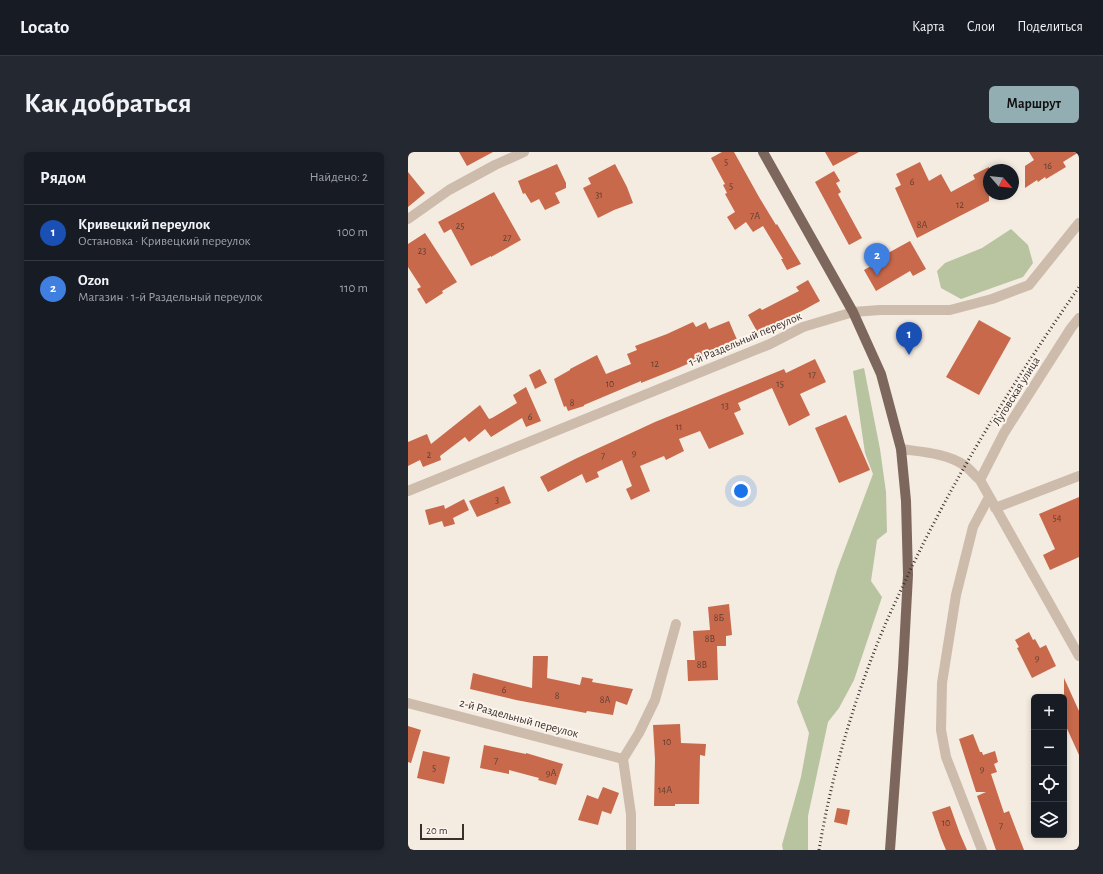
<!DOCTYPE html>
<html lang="ru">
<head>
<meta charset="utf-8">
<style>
	:root { --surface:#171b24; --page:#242831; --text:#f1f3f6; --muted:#9ea1a6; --line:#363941; --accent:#92aeb2 }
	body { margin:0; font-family:"Alegreya Sans",sans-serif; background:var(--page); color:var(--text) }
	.controls { position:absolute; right:12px; bottom:12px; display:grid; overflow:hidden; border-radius:6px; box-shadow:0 2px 6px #0003 }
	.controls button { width:36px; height:36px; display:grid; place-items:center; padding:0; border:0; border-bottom:1px solid var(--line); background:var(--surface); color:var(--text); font:20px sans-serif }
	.compass { position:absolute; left:575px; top:12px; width:36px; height:36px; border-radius:50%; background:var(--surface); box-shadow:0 2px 6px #0003; rotate:118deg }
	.scale { position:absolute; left:12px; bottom:10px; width:44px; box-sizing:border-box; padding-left:4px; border:2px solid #3b302b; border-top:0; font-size:11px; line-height:14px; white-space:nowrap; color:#3b302b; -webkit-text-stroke:3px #fbf5ee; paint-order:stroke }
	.you { position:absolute; left:333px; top:339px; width:14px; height:14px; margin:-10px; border:3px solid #fff; border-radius:50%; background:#1a73e8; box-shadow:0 0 0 6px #1a73e833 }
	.badge { display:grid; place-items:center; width:26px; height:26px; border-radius:50%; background:var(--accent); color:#fff; font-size:13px; font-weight:700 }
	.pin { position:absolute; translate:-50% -33px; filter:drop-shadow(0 1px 2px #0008) }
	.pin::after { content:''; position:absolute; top:21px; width:14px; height:12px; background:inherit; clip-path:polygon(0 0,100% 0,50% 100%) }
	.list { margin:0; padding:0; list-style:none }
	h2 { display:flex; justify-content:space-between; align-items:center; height:52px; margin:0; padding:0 16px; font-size:17px }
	h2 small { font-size:13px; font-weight:400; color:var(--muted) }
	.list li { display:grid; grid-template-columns:26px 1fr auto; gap:12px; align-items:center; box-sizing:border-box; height:56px; padding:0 16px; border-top:1px solid var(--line) }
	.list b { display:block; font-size:15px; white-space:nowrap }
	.list p { margin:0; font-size:13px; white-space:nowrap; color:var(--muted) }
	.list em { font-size:13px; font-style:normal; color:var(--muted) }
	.icon { flex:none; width:22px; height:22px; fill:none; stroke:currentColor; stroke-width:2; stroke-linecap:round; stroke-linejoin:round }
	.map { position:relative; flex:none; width:671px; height:698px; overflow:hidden; border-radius:6px }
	header { display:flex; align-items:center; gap:24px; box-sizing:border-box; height:56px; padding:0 20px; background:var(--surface); border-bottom:1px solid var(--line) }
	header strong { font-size:19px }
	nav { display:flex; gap:22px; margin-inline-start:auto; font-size:14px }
	.intro { display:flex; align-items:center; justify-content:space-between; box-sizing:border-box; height:96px; padding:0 24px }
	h1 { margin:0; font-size:28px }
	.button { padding:10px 18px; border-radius:6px; background:var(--accent); color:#111; font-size:14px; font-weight:700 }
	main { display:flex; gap:24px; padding:0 24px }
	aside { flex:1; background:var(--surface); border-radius:6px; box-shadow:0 2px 6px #0003 }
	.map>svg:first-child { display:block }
	.green { fill:#b8c4a0 }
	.building { fill:#c8694b }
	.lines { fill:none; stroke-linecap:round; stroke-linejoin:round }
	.minor { stroke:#cdbbac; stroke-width:10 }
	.major { stroke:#7d675c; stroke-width:10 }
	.rail { stroke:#3b302b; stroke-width:3; stroke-dasharray:1 3; stroke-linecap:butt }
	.labels { text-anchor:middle; stroke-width:4; stroke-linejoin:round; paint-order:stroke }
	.number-label { font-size:10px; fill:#5e3e33 }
	.street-label { font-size:12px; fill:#3b302b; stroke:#fbf5ee }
</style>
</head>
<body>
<header>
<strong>Locato</strong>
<nav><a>Карта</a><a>Слои</a><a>Поделиться</a></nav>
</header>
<div class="intro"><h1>Как добраться</h1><a class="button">Маршрут</a></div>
<main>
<aside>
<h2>Рядом<small>Найдено: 2</small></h2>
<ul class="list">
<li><span class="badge" style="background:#1a4fb4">1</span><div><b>Кривецкий переулок</b><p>Остановка · Кривецкий переулок</p></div><em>100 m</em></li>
<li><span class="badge" style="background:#3f7fe0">2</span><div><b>Ozon</b><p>Магазин · 1-й Раздельный переулок</p></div><em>110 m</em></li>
</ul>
</aside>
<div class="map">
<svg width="671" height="698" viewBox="0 0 671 698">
	<rect width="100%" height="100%" fill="#f4ebe1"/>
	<path class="green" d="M603,77L620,93L625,111L615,125L553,147L533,136L529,119L537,111L574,96Z
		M456,216L472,297L478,340L479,380L469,388L463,429L474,445L446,528L431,556L420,570L400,664V698H375L374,693L393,625L401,581L389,550L429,418L465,322L457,301L445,219Z"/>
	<path class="building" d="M51,0H85L59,14Z
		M314,0H326L351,45L368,73L369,72L393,112L379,118L373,107H375L355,74L345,80L338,70L327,78L319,65L327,60L317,42L319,41L315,33L317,32L303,6Z
		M417,0H451L425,14Z
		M621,0H671L655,10L658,15L638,27L637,25L630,30L629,28L617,36V14L626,8Z
		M512,10L521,29L533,22L543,40L567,27L565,23L581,15V49L509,86L487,36L493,33L488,22Z
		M149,12L158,31V36L147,41L152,51L137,58L131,47L123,51L117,41L115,42L110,29Z
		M207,12L219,35L225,51L206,58L190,66L175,36L183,32L180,26Z
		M426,19L432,29L428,31L433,40L430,42L454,86L441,93L407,30Z
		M0,20L17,41L0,55Z
		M86,40L113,88L83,105V104L63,114L43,77L36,81L30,70Z
		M17,81L49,130L34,139L35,141L18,152L9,137L13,135L0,115V92Z
		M502,89L518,117L505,124L502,119L468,139L456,118L472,109L471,106Z
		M400,128L412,149L392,160L393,162L351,183L340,163L352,156L354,158L391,139L388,135Z
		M571,168L603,186L571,243L538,225Z
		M321,169L330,190L268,217L233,231V229L176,253V254L160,259L158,254L156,255L146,227L162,218V217L189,203L198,222L223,212L219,202L229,198L227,194L259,182L285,170L288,175L298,170L301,177Z
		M407,207L418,230L392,242L402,263L381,274L364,236L330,251L333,258L326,261L336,282L301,297L292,279L271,287L276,299L258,308L256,304L232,314L242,339L223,348L218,337L224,334L214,308L189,320L191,325L178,331L174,322L140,340L132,325L167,307L247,270L376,217L378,221Z
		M132,217L139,231L127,237L121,223Z
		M118,235L133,269L118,275L114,266L83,285L77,277L61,290L57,285L32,304L33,308L15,315L12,308L0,314V290L19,282L23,292L72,253L81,267L84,266L109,251L105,243Z
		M438,263L462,318L431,331L407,276Z
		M96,334L103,351L69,365L61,349Z
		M671,345V405L642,418L635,403L647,397L631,362Z
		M56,347L61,358L45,366L47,372L36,375L34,369L21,373L17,358L36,353L37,357Z
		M321,452L324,483L318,484V494H309L310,528L280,529L279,508H287L285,479L302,478L300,455Z
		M621,480L625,488L627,487L632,496L638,493L648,514L624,526L609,496L611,495L607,488Z
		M125,504H140L139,526L172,533L174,525L185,527L184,530L225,537L219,553L208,549L205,563L179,559L178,561L108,548L62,537L65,521L124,536Z
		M656,526L671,559V603L656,570Z
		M272,572L273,591L298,592L297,604L292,603L291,652H267V654H246L247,607L245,573Z
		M0,574L13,578L3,611L0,610Z
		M565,582L572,600H574L575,603L587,599L590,610L586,612L589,620L583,622L596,661L601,659L616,698H588L569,644L578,640H568L551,587Z
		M76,593L118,602V601L155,612L148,633L130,628L131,626L101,618V622L72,616Z
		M15,599L42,605L36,632L9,626Z
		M195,635L211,641L203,662L194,659L190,673L170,668L179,643L190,647Z
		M542,654L552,682L559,698H538L533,686L524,660Z
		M429,656L442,658L439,673L426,670Z"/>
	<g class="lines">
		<path class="minor" d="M0,67L41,38L87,13L116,0
			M493,297C514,300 538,301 556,313C562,317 567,324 572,328L671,504
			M572,328L596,281L663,176L671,166
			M0,339L362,192L395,175L445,160L472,158H542L584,147L621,133L671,71
			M587,356L671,324
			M0,551L215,607
			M223,698V662L215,607L231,581L247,548L268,472
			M574,698L538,605L533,578L534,531L548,443L565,375L581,345"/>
		<path class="major" d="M355,0L445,160L473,222L493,297L498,349L500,423L495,516L482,698"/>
		<path class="rail" d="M411,698C423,627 443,557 470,490C477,472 485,455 493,438C542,331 604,232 671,135"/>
	</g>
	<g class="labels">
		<g class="number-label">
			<text x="318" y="13">5</text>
			<text x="640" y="17">16</text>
			<text x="504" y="33">6</text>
			<text x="323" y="37">5</text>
			<text x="191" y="46">31</text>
			<text x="552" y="56">12</text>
			<text x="347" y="67">7А</text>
			<text x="514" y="76">8А</text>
			<text x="52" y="77">25</text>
			<text x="99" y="89">27</text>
			<text x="14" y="102">23</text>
			<text x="247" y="215">12</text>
			<text x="404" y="226">17</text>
			<text x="202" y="235">10</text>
			<text x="372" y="235">15</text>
			<text x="164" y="254">8</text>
			<text x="317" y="257">13</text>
			<text x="122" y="268">6</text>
			<text x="271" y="278">11</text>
			<text x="226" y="304">9</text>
			<text x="21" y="306">2</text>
			<text x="195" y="307">7</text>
			<text x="89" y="351">3</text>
			<text x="649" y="369">54</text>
			<text x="311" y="469">8Б</text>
			<text x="302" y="490">8В</text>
			<text x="629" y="509">9</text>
			<text x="294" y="516">8В</text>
			<text x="96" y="541">6</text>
			<text x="149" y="547">8</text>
			<text x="197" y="551">8А</text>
			<text x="259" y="593">10</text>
			<text x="88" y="612">7</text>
			<text x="26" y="619">5</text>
			<text x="574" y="620">9</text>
			<text x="143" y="624">9А</text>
			<text x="257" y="641">14А</text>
			<text x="538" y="674">10</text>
			<text x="593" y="677">7</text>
		</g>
		<g class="street-label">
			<text transform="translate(337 187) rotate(-23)" y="4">1-й Раздельный переулок</text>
			<text transform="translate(608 239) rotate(-58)" y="4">Луговская улица</text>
			<text transform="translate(111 566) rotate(15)" y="4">2-й Раздельный переулок</text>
		</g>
	</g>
</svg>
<div class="controls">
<button>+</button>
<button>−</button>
<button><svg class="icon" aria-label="locate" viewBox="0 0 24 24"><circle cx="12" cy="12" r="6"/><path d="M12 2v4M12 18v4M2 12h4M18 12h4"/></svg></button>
<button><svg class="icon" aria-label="layers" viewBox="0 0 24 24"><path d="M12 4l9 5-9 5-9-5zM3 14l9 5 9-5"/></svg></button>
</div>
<svg class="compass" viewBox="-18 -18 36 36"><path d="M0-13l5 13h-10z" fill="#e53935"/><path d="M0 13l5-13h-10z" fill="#9ea1a6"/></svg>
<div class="scale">20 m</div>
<div class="you"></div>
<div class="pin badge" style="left:501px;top:203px;background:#1a4fb4">1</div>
<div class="pin badge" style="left:469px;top:124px;background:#3f7fe0">2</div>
</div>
</main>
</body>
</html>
